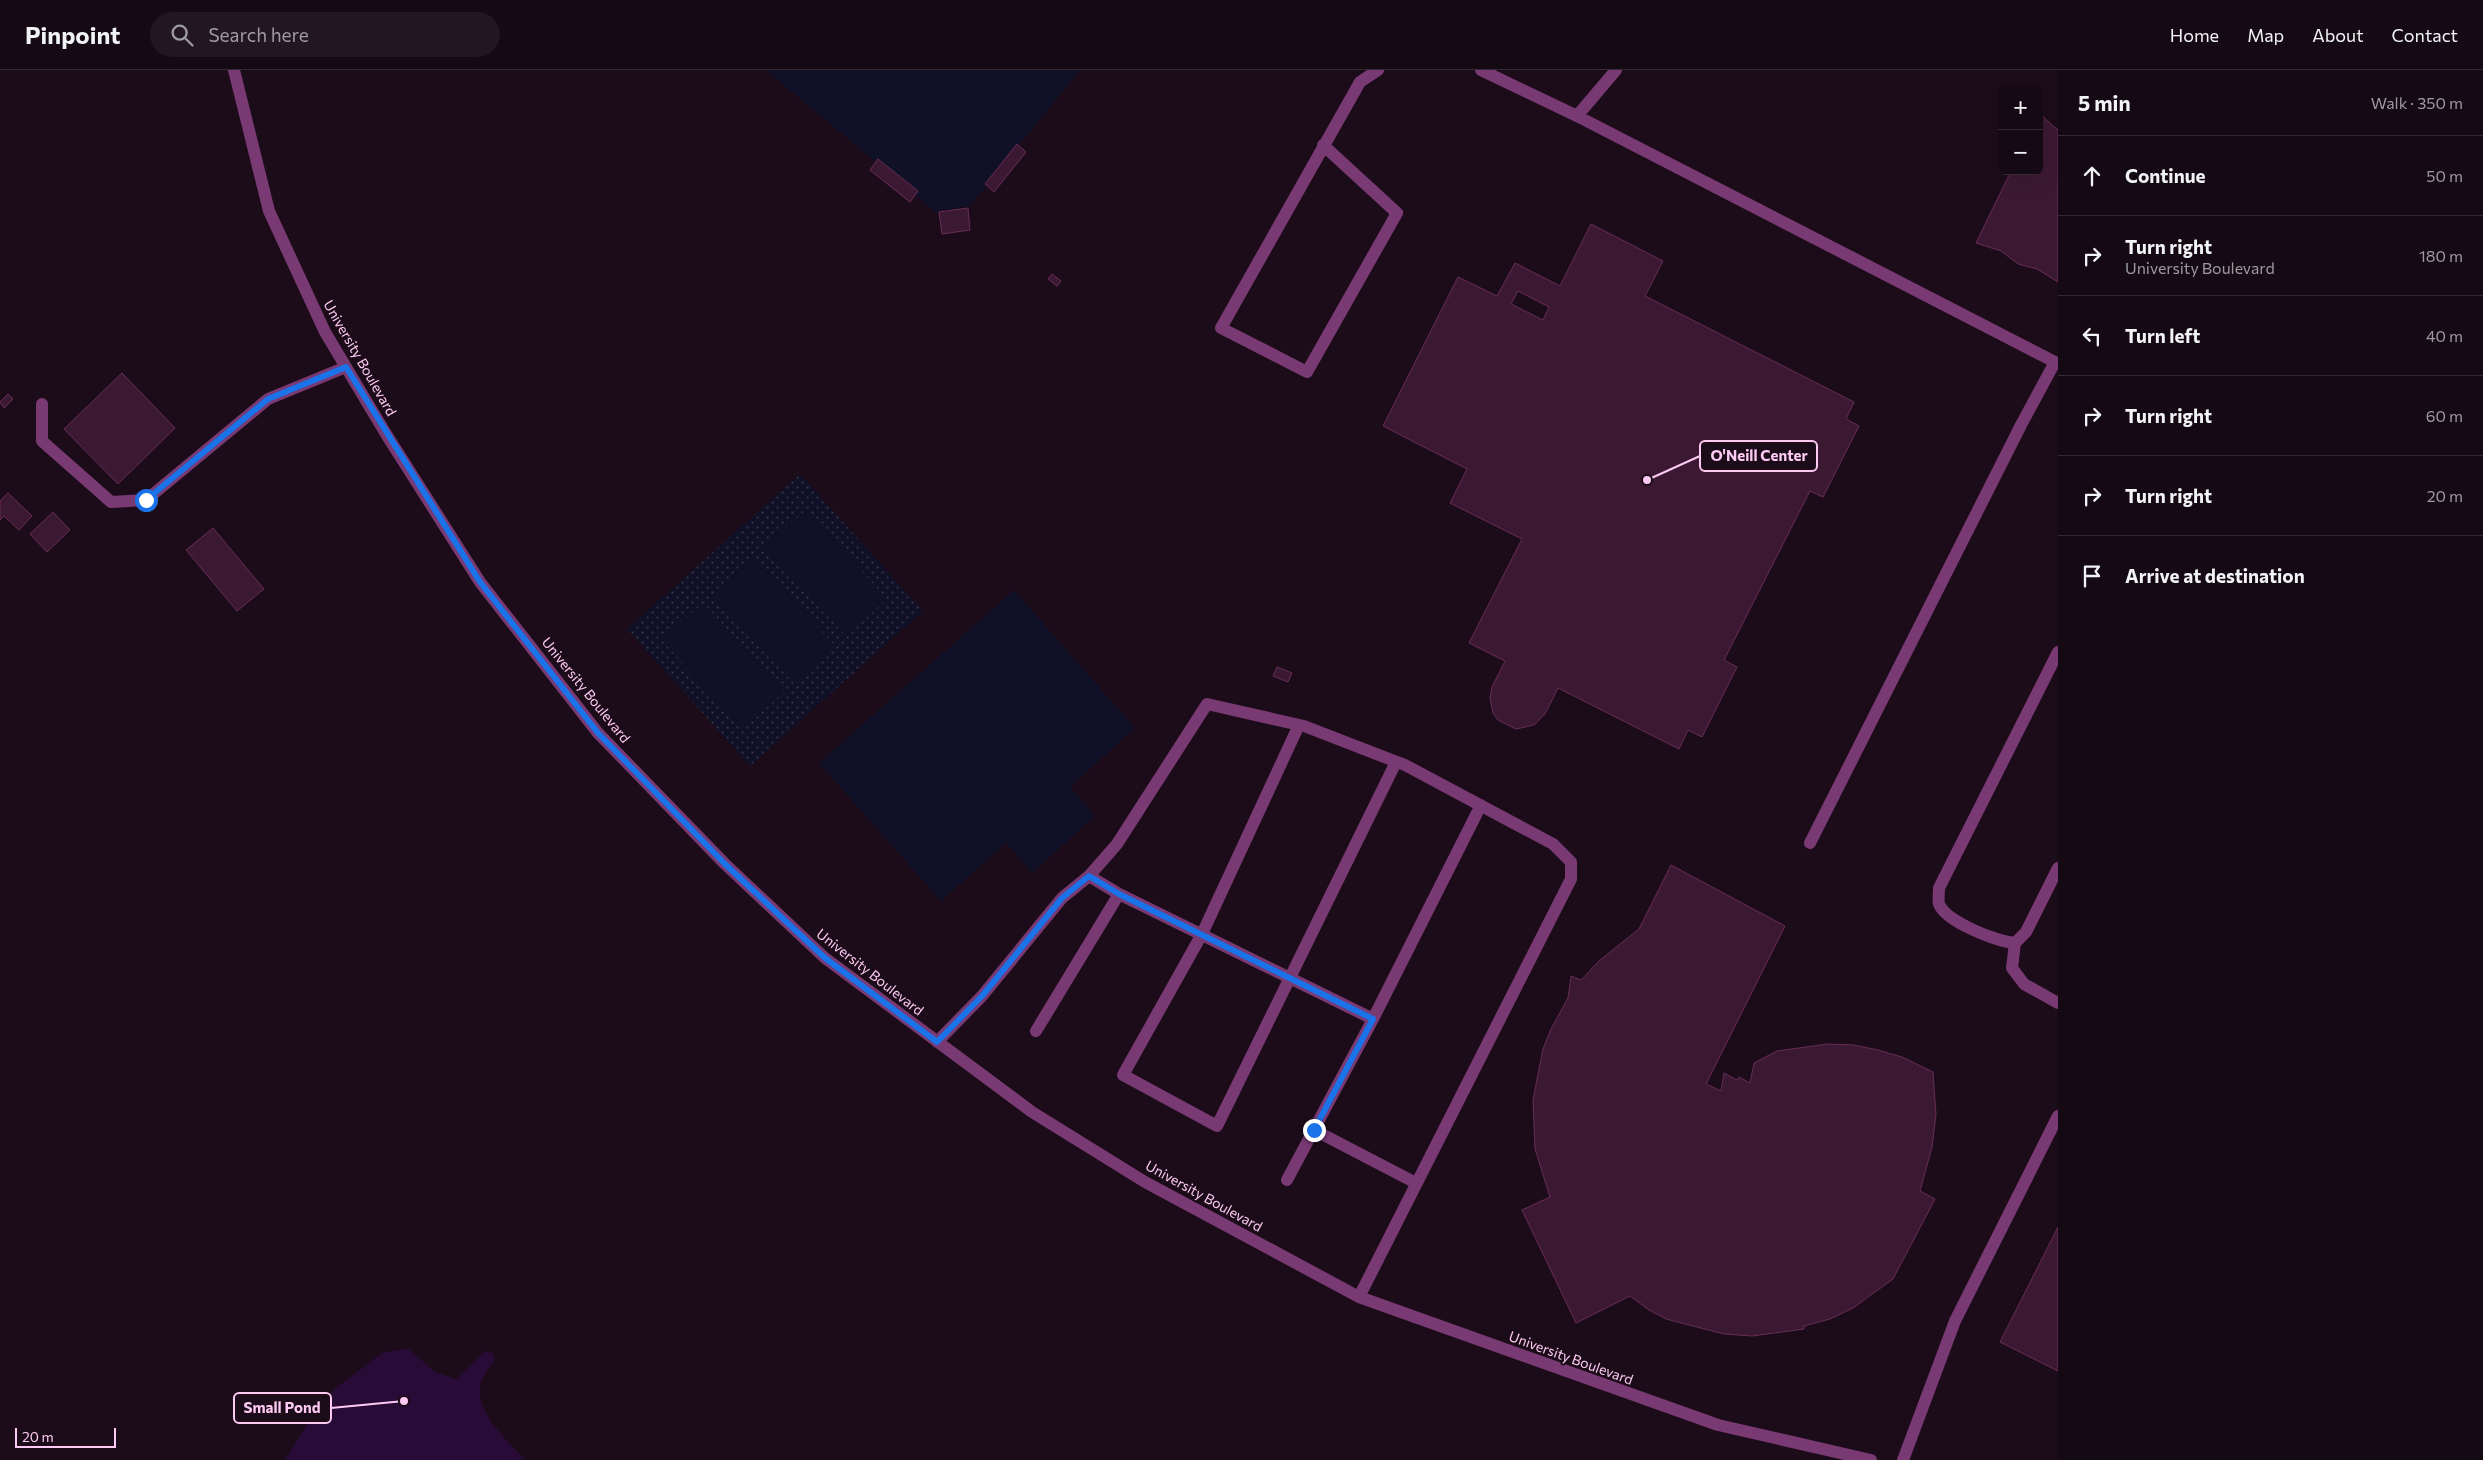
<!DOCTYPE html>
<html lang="en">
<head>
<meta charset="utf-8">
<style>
	:root { --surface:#150913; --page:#221721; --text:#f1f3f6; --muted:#9d9aa0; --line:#342a33 }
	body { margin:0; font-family:Commissioner,sans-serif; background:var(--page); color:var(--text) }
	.controls { position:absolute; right:15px; top:15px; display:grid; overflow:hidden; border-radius:8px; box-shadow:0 5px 20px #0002 }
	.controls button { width:45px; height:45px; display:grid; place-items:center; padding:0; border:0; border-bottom:1px solid var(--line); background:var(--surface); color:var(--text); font:25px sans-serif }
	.scale { position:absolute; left:15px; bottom:12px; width:101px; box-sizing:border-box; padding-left:5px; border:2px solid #fdcaf4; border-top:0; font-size:14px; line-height:18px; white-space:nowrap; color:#fdcaf4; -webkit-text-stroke:4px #1c0c19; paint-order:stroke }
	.stop { position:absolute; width:15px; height:15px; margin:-11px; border:4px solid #1a73e8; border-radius:50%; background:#fff }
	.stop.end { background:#1a73e8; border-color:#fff; box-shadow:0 1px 5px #0008 }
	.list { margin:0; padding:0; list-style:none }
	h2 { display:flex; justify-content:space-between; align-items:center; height:65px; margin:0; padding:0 20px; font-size:21px }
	h2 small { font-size:16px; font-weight:400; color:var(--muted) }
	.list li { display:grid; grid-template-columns:32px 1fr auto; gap:15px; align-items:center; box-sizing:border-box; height:80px; padding:0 20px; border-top:1px solid var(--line) }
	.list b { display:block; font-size:19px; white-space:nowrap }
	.list p { margin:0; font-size:16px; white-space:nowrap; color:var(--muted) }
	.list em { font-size:16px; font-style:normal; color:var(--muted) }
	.icon { flex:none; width:28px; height:28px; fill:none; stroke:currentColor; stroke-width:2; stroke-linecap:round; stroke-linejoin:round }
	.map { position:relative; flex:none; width:2058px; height:1390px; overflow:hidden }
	header { display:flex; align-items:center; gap:30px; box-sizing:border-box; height:70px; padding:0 25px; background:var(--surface); border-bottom:1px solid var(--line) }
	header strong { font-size:24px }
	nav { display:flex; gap:28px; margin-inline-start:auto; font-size:18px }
	.search { width:350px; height:45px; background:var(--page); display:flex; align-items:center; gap:12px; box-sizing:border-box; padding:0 18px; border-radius:28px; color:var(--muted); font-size:19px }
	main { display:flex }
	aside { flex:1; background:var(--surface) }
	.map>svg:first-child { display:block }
	.park { fill:url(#park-dots) }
	.garden { fill:#101026 }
	.water { fill:#290b37 }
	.building { fill:#3c1933; stroke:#672c58; fill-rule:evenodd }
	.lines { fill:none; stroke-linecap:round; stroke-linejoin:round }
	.minor { stroke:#793973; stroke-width:12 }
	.route { stroke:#1a73e8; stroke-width:6 }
	.labels { text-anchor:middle; stroke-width:4; stroke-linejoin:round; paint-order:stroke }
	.street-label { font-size:14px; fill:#fdcaf4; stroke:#1c0c19 }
	.leader { fill:none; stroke:#fdcaf4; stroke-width:2 }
	.callout-dot { fill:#fdcaf4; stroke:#1c0c19; stroke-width:2 }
	.callout { fill:#1c0c19; stroke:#fdcaf4; stroke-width:2 }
	.callout-label { font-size:15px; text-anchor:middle; font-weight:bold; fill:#fdcaf4 }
</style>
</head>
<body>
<header>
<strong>Pinpoint</strong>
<div class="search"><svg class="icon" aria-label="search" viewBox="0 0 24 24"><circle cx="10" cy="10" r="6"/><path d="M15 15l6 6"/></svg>Search here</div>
<nav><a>Home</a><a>Map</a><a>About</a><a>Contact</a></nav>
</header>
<main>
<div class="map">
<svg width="2058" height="1390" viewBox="0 0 2058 1390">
	<defs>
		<pattern id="park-dots" width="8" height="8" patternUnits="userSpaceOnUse" patternTransform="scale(1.25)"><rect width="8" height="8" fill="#101026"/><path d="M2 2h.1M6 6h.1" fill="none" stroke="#343146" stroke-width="1.8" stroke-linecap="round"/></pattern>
	</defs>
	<rect width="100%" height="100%" fill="#1c0c19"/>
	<path class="park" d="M800,404L923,541L750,696L627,559Z"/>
	<path class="garden" d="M766,0H1080L970,136L935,142Z
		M806,440L887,529L846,566L765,477Z
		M754,486L834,575L794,613L713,524Z
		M1014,520L1135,658L1070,717L1095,746L1032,803L1006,773L941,831L819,693Z
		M703,533L784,622L742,659L662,570Z"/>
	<path class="water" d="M408,1278L435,1302L456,1309L485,1281L493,1283L495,1290C490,1297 485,1303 482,1310C471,1341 508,1370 525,1390H285L307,1354L336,1318L382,1283Z"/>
	<path class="building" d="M2040,44L2058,60V212L2037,199L2018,194L2001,181L1976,173L2011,101H2039Z
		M1017,74L1026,82L994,122L985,114Z
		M878,89L918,121L910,132L870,100Z
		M968,138L970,160L942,164L939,142Z
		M1591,154L1663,191L1645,226L1854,332L1846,349L1859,356L1823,427L1810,421L1724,590L1737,597L1702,667L1688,660L1679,679L1558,618L1545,644L1534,655L1516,659L1498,650L1493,643L1490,628L1492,617L1505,591L1469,573L1522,469L1450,433L1467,399L1383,356L1458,207L1497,226L1515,193L1560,216ZM1518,221L1549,237L1543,250L1511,234Z
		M1052,204L1061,211L1057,216L1048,209Z
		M122,303L175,358L118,414L64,359Z
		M8,324L13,329L4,338L0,332Z
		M8,423L32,446L19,460L4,446L0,450V431Z
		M53,442L70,460L47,482L30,464Z
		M213,458L264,519L237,541L186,480Z
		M1277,597L1292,603L1288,612L1273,606Z
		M1671,795L1785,856L1706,1014L1721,1021L1724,1003L1737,1010L1739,1007L1750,1013L1754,993L1777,981L1828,974L1854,975L1878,980L1902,987L1933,1002L1936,1045L1932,1077L1920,1121L1935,1129L1893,1209L1853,1238L1830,1249L1804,1256V1259L1752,1266L1724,1264L1666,1249L1649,1240L1630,1226L1576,1253L1522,1140L1550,1127L1535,1079L1533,1030L1543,979L1551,959L1568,928L1571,906L1581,910L1599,891L1639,859Z
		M2058,1157V1301L2000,1272Z"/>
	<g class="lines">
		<path class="minor" d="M234,0L269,141L325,262L386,364L480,512L598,663L725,794L825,888L1032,1042L1145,1112L1359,1227L1718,1355L1871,1390
			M1481,0L1577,46L2055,292
			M1577,46L1616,0
			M1323,75L1397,143L1307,302L1221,258L1360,12L1378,0
			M42,334V371L111,432L146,430L268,329L346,297
			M2058,582L1939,818C1939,823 1938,830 1939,834C1946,852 1998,872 2015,873L2026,862L2058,798
			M1299,655L1202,864L1123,1005L1217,1056L1396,692
			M1810,773L2021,355L2055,292L2058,293
			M1089,806L1119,824L1373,949L1287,1110
			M2015,873L2012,898L2024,914L2058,933
			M1373,949L1481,735
			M1036,961L1119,824
			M937,972L982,926L1062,828L1089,806L1117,774L1207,634L1304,656L1405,695L1553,774L1571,792V809L1359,1227
			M1314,1060L1416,1113
			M1903,1390L1955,1251L2058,1046"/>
	</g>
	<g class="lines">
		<path class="route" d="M146,430L268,329L346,297L480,512L598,663L725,794L825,888L937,972L982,926L1062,828L1089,806L1119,824L1373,949L1314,1060"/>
	</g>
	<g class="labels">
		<g class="street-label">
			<text transform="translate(360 288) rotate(60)" y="5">University Boulevard</text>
			<text transform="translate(586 620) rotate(51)" y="5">University Boulevard</text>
			<text transform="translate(870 902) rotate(38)" y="5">University Boulevard</text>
			<text transform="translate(1204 1126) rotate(29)" y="5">University Boulevard</text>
			<text transform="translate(1571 1288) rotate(20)" y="5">University Boulevard</text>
		</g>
	</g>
	<path class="leader" d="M1647 410L1700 386M404 1331L331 1338"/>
	<g class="callout-dot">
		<circle cx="1647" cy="410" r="5"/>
		<circle cx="404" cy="1331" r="5"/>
	</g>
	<g class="callout">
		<rect x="1700" y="371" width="117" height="30" rx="5"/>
		<rect x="234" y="1323" width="97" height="30" rx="5"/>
	</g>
	<g class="callout-label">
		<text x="1759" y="391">O'Neill Center</text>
		<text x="282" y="1343">Small Pond</text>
	</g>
</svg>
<div class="controls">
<button>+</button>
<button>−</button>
</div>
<div class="scale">20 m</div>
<div class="stop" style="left:146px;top:430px"></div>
<div class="stop end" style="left:1314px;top:1060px"></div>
</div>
<aside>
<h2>5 min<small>Walk · 350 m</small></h2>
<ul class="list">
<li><svg class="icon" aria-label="ahead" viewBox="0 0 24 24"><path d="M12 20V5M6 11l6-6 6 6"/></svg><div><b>Continue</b></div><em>50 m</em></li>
<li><svg class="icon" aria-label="right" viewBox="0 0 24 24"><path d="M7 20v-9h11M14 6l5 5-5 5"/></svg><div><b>Turn right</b><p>University Boulevard</p></div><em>180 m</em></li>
<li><svg class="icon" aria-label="left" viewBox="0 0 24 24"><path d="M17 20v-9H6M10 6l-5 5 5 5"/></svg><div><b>Turn left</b></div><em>40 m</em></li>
<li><svg class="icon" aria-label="right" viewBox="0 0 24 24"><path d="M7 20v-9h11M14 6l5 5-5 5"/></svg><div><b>Turn right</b></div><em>60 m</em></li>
<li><svg class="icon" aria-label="right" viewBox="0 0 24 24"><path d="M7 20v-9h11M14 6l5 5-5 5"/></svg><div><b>Turn right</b></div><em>20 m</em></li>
<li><svg class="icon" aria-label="arrive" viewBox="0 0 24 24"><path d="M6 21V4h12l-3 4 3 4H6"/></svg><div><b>Arrive at destination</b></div></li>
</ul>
</aside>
</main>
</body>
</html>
